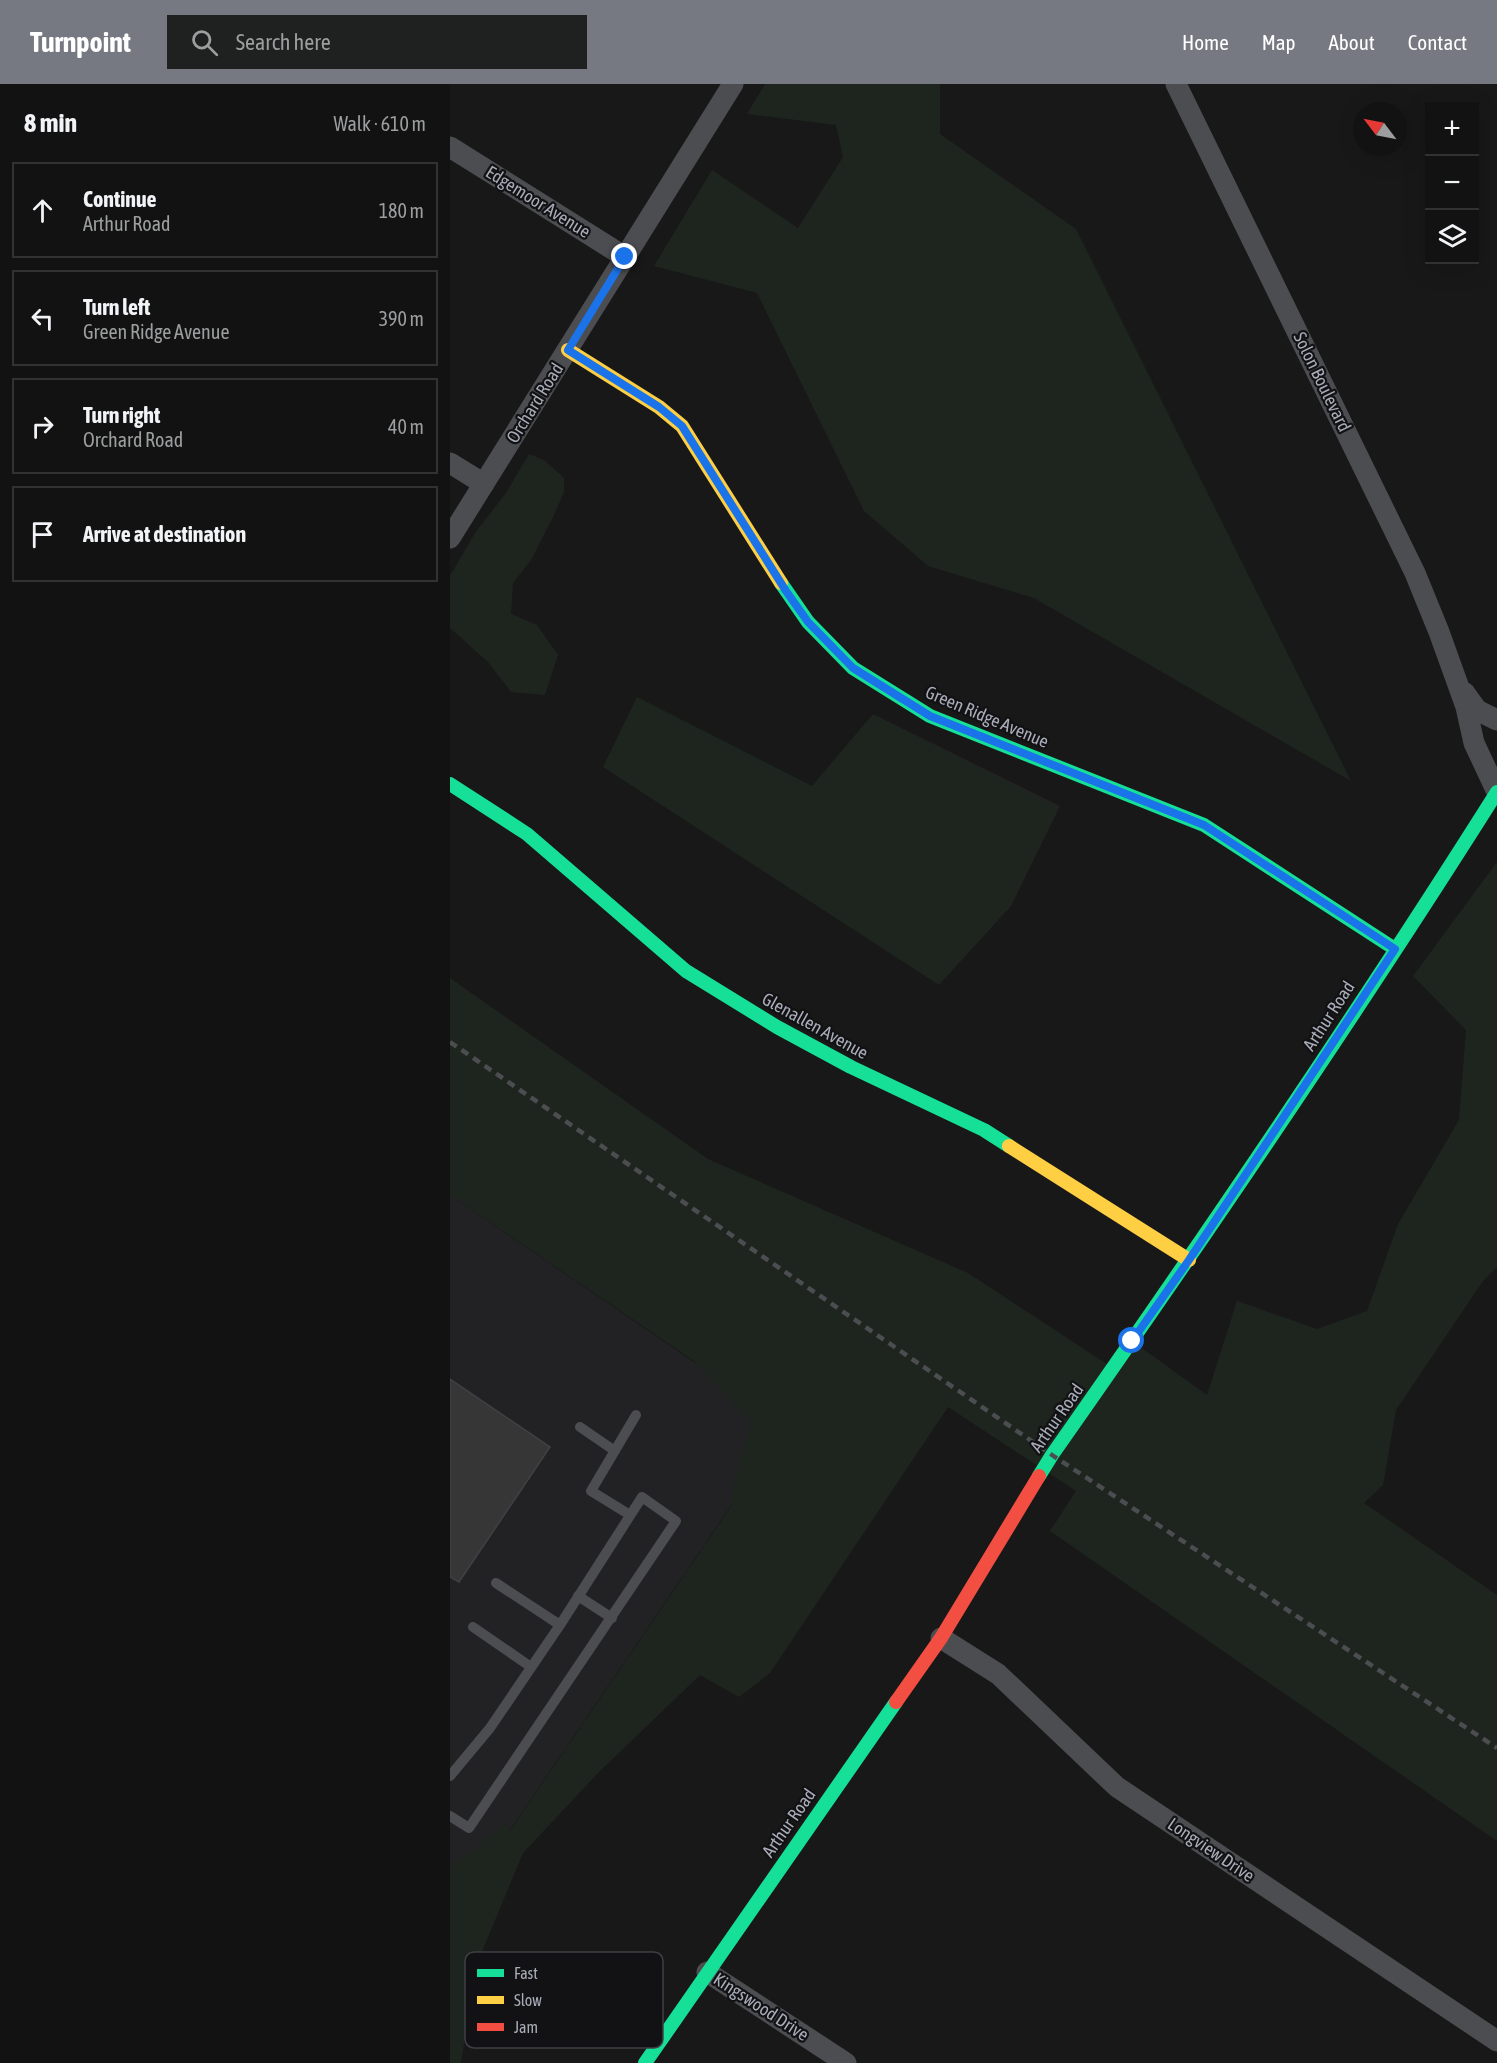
<!DOCTYPE html>
<html lang="en">
<head>
<meta charset="utf-8">
<style>
	:root { --surface:#121212; --page:#1f2020; --text:#f1f3f6; --muted:#9c9e9f; --line:#313232; --accent:#767981 }
	body { margin:0; font-family:"Asap Condensed",sans-serif; background:var(--page); color:var(--text) }
	.controls { position:absolute; right:18px; top:18px; display:grid; overflow:hidden; border-radius:0px; box-shadow:0 6px 24px #0002 }
	.controls button { width:54px; height:54px; display:grid; place-items:center; padding:0; border:0; border-bottom:2px solid var(--line); background:var(--surface); color:var(--text); font:30px sans-serif }
	.compass { position:absolute; left:903px; top:18px; width:54px; height:54px; border-radius:50%; background:var(--surface); box-shadow:0 6px 24px #0002; rotate:302deg }
	.stop { position:absolute; width:18px; height:18px; margin:-14px; border:4px solid #1a73e8; border-radius:50%; background:#fff }
	.stop.end { background:#1a73e8; border-color:#fff; box-shadow:0 2px 6px #0008 }
	.list { margin:0; padding:0; list-style:none }
	h2 { display:flex; justify-content:space-between; align-items:center; height:78px; margin:0; padding:0 24px; font-size:26px }
	h2 small { font-size:20px; font-weight:400; color:var(--muted) }
	.list li { display:grid; grid-template-columns:39px 1fr auto; gap:18px; align-items:center; box-sizing:border-box; height:96px; margin:0 12px 12px; padding:0 12px; border:2px solid var(--line); border-radius:0px }
	.list b { display:block; font-size:22px; white-space:nowrap }
	.list p { margin:0; font-size:20px; white-space:nowrap; color:var(--muted) }
	.list em { font-size:20px; font-style:normal; color:var(--muted) }
	.icon { flex:none; width:33px; height:33px; fill:none; stroke:currentColor; stroke-width:2; stroke-linecap:round; stroke-linejoin:round }
	.map { position:relative; flex:none; width:1047px; height:1979px; overflow:hidden }
	header { display:flex; align-items:center; gap:36px; box-sizing:border-box; height:84px; padding:0 30px; background:var(--accent); color:#fff }
	header strong { font-size:28px }
	nav { display:flex; gap:33px; margin-inline-start:auto; font-size:21px }
	.search { width:420px; height:54px; background:var(--page); display:flex; align-items:center; gap:15px; box-sizing:border-box; padding:0 21px; border-radius:0px; color:var(--muted); font-size:22px }
	main { display:flex }
	aside { flex:1; background:var(--surface) }
	.map>svg:first-child { display:block }
	.built { fill:#222224 }
	.green { fill:#1e251f }
	.building { fill:#363637; stroke:#404144; stroke-width:1.5 }
	.lines { fill:none; stroke-linecap:round; stroke-linejoin:round }
	.lane { stroke:#4c4d51; stroke-width:10 }
	.street { stroke:#4c4d51; stroke-width:21 }
	.fast { stroke:#16e098; stroke-width:14 }
	.slow { stroke:#ffcf43; stroke-width:14 }
	.jam { stroke:#f24e42; stroke-width:14 }
	.rail { stroke:#4c4d50; stroke-width:4.5; stroke-dasharray:8 6; stroke-linecap:butt }
	.route { stroke:#1a73e8; stroke-width:8 }
	.labels { text-anchor:middle; stroke-width:4.5; stroke-linejoin:round; paint-order:stroke }
	.street-label { font-size:18px; fill:#a9adb9; stroke:#121214 }
	.key { fill:#121214; stroke:#3f4046; stroke-width:1.5 }
	.key-label { font-size:16px; fill:#a9adb9 }
</style>
</head>
<body>
<header>
<strong>Turnpoint</strong>
<div class="search"><svg class="icon" aria-label="search" viewBox="0 0 24 24"><circle cx="10" cy="10" r="6"/><path d="M15 15l6 6"/></svg>Search here</div>
<nav><a>Home</a><a>Map</a><a>About</a><a>Contact</a></nav>
</header>
<main>
<aside>
<h2>8 min<small>Walk · 610 m</small></h2>
<ul class="list">
<li><svg class="icon" aria-label="ahead" viewBox="0 0 24 24"><path d="M12 20V5M6 11l6-6 6 6"/></svg><div><b>Continue</b><p>Arthur Road</p></div><em>180 m</em></li>
<li><svg class="icon" aria-label="left" viewBox="0 0 24 24"><path d="M17 20v-9H6M10 6l-5 5 5 5"/></svg><div><b>Turn left</b><p>Green Ridge Avenue</p></div><em>390 m</em></li>
<li><svg class="icon" aria-label="right" viewBox="0 0 24 24"><path d="M7 20v-9h11M14 6l5 5-5 5"/></svg><div><b>Turn right</b><p>Orchard Road</p></div><em>40 m</em></li>
<li><svg class="icon" aria-label="arrive" viewBox="0 0 24 24"><path d="M6 21V4h12l-3 4 3 4H6"/></svg><div><b>Arrive at destination</b></div></li>
</ul>
</aside>
<div class="map">
<svg width="1047" height="1979" viewBox="0 0 1047 1979">
	<rect width="100%" height="100%" fill="#181818"/>
	<path class="built" d="M0,1111L336,1341L0,1834Z"/>
	<path class="green" d="M315,0H490V50L626,145L901,697L584,514L478,482L414,427L307,209L204,182L262,86L348,144L393,73L386,41L297,30Z
		M79,370L94,376L114,394V408L104,431L81,476L63,499L61,530L87,541L108,571L95,611L61,608L38,578L0,544V492L25,449L56,409Z
		M187,613L362,702L423,630L610,722L561,822L489,901L153,683Z
		M1047,778V1183L1033,1197L946,1326L933,1401L914,1419L1047,1511V1757L600,1447L626,1407L498,1323L320,1589L289,1613L250,1591L148,1689L73,1769L26,1882L11,1979H0V1786L55,1738L59,1748L282,1421L283,1403L301,1338L244,1277L0,1111V894L258,1075L518,1189L663,1284L682,1257L757,1311L787,1217L867,1245L917,1227L948,1140L1009,1036L1016,946L963,892Z"/>
	<path class="building" d="M0,1295L100,1363L9,1498L0,1493Z"/>
	<g class="lines">
		<path class="lane" d="M130,1343L165,1367
			M180,1431L141,1407L186,1331
			M46,1499L110,1541
			M128,1512L162,1534
			M23,1543L81,1583
			M0,1692L40,1644L110,1541L192,1413L226,1437L19,1744L0,1732"/>
		<path class="street" d="M726,0L965,489L989,548L1016,623L1024,659L1047,708
			M0,63L175,173
			M0,379L34,400
			M0,454L283,0
			M1014,608L1027,626L1047,636
			M491,1554L548,1590L667,1703L1047,1957
			M257,1888L396,1979"/>
		<path class="fast" d="M331,499L358,538L403,584L480,632L754,741L945,865
			M0,700L77,750L236,887L327,943L401,983L534,1046L559,1062
			M589,1392L602,1371C755,1153 905,933 1047,708
			M195,1979L446,1618"/>
		<path class="slow" d="M118,266L209,323L232,342L331,499
			M559,1062L739,1176"/>
		<path class="jam" d="M446,1618L491,1554L589,1392"/>
		<path class="rail" d="M0,958L602,1371L1047,1664"/>
	</g>
	<g class="lines">
		<path class="route" d="M175,173L118,266L209,323L232,342L336,507L358,538L403,584L480,632L754,741L945,865L739,1176L682,1257"/>
	</g>
	<g class="labels">
		<g class="street-label">
			<text transform="translate(88 118) rotate(32)" y="6">Edgemoor Avenue</text>
			<text transform="translate(872 298) rotate(64)" y="6">Solon Boulevard</text>
			<text transform="translate(85 319) rotate(-58)" y="6">Orchard Road</text>
			<text transform="translate(537 633) rotate(23)" y="6">Green Ridge Avenue</text>
			<text transform="translate(879 932) rotate(-57)" y="6">Arthur Road</text>
			<text transform="translate(365 942) rotate(29)" y="6">Glenallen Avenue</text>
			<text transform="translate(607 1334) rotate(-55)" y="6">Arthur Road</text>
			<text transform="translate(339 1739) rotate(-55)" y="6">Arthur Road</text>
			<text transform="translate(761 1766) rotate(34)" y="6">Longview Drive</text>
			<text transform="translate(311 1923) rotate(33)" y="6">Kingswood Drive</text>
		</g>
	</g>
	<rect x="15" y="1868" width="198" height="96" rx="9" class="key"/>
	<rect x="27" y="1885" width="27" height="8" fill="#16e098"/>
	<rect x="27" y="1912" width="27" height="8" fill="#ffcf43"/>
	<rect x="27" y="1939" width="27" height="8" fill="#f24e42"/>
	<g class="key-label">
		<text x="64" y="1895">Fast</text>
		<text x="64" y="1922">Slow</text>
		<text x="64" y="1949">Jam</text>
	</g>
</svg>
<div class="controls">
<button>+</button>
<button>−</button>
<button><svg class="icon" aria-label="layers" viewBox="0 0 24 24"><path d="M12 4l9 5-9 5-9-5zM3 14l9 5 9-5"/></svg></button>
</div>
<svg class="compass" viewBox="-18 -18 36 36"><path d="M0-13l5 13h-10z" fill="#e53935"/><path d="M0 13l5-13h-10z" fill="#9c9e9f"/></svg>
<div class="stop" style="left:682px;top:1257px"></div>
<div class="stop end" style="left:175px;top:173px"></div>
</div>
</main>
</body>
</html>
